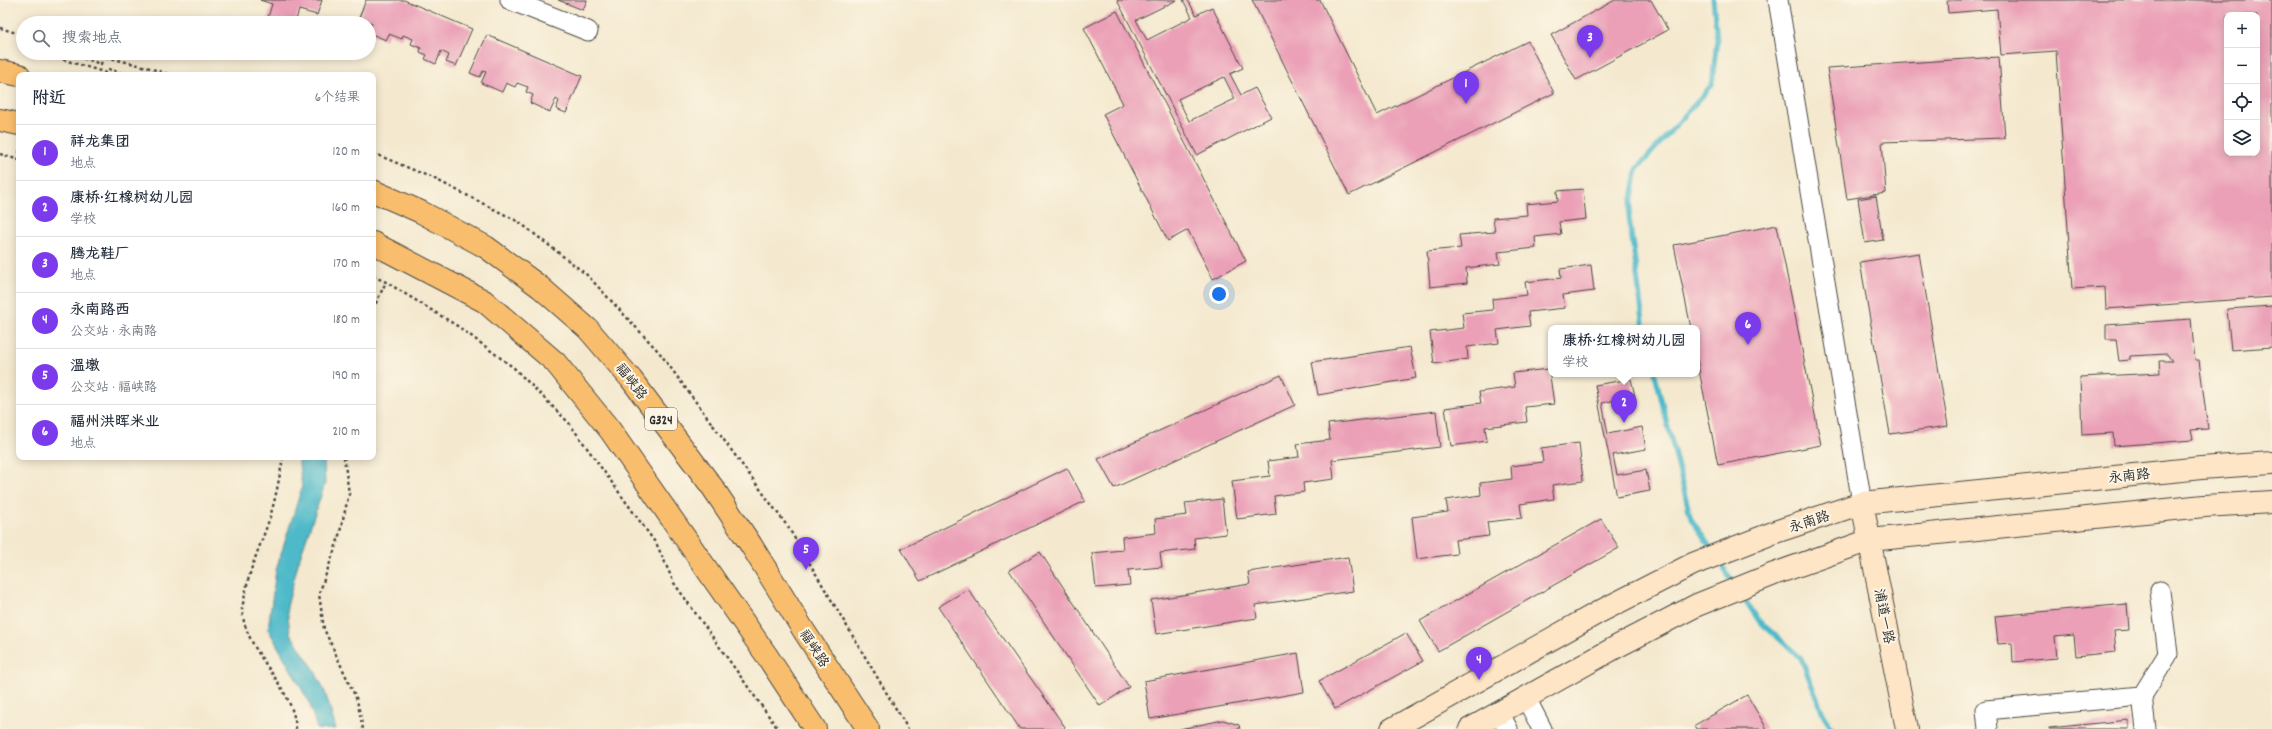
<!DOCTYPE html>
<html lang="zh">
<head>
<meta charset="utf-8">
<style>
	:root { --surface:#fff; --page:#f2f2f3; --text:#1f2937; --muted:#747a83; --line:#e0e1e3; --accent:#7c3aed }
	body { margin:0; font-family:Dekko,"LXGW WenKai TC",sans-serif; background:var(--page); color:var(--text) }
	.controls { position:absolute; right:12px; top:12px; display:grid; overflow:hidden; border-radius:8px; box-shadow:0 2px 10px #0003 }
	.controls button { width:36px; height:36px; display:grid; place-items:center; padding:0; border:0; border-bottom:1px solid var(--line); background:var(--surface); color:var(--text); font:20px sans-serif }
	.you { position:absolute; left:1219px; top:294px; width:14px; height:14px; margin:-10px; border:3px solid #fff; border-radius:50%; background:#1a73e8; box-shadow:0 0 0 6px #1a73e833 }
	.badge { display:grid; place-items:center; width:26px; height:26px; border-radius:50%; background:var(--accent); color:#fff; font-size:13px; font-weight:700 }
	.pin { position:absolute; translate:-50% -33px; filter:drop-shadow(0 1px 2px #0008) }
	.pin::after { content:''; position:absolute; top:21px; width:14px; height:12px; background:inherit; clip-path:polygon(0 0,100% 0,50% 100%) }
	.popup { position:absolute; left:1548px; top:325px; width:152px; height:52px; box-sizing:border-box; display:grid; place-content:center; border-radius:8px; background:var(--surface); filter:drop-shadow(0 1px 3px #0005); font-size:13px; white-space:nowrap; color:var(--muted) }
	.popup b { font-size:15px; color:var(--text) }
	.popup::after { content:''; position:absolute; left:50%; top:100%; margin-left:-8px; border:8px solid transparent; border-top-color:var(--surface) }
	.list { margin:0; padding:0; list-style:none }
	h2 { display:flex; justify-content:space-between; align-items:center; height:52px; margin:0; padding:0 16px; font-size:17px }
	h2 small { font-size:13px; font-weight:400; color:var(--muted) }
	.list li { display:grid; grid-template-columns:26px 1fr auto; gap:12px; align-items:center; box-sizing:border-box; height:56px; padding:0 16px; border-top:1px solid var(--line) }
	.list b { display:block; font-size:15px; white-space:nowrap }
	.list p { margin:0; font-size:13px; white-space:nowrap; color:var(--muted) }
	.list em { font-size:13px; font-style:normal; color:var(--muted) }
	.icon { flex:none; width:22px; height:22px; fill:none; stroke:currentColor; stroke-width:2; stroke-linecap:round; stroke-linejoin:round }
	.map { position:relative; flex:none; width:2272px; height:729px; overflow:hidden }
	.search { position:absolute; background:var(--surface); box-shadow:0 2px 10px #0003; left:16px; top:16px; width:360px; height:44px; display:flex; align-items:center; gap:10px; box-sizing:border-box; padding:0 14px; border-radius:22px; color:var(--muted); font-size:15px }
	.panel { position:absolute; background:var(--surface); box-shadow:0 2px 10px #0003; left:16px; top:72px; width:360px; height:388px; border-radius:8px }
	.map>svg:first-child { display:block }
	.water { fill:#4db9c9; stroke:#3c727a }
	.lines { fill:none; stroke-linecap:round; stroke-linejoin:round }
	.stream { stroke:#4db9c9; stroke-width:5 }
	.building { fill:#eba0b7; fill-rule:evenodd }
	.street-casing { stroke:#494844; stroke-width:21 }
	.secondary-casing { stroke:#494844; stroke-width:24 }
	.highway-casing { stroke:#494844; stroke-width:24 }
	.path { stroke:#494844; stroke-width:2.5; stroke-dasharray:3 3; stroke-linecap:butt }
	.street { stroke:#fff; stroke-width:19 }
	.secondary { stroke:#fde5c5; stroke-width:22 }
	.highway { stroke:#f9be6d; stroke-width:22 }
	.labels { text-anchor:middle; stroke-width:4; stroke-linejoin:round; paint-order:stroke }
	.shield { fill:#fcf5e5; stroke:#6a6863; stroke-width:1 }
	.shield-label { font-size:13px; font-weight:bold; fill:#2b2b2b }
	.street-label { font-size:14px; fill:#2b2b2b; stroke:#fcf5e5 }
</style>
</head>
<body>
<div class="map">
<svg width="2272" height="729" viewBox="0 0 2272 729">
	<rect width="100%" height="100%" fill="#fcf5e5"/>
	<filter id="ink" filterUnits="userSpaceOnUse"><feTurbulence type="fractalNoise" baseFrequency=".025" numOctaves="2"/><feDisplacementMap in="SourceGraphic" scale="8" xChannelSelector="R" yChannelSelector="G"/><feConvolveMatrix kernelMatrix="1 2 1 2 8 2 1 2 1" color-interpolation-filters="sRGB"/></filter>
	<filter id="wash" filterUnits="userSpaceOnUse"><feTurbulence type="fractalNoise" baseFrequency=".012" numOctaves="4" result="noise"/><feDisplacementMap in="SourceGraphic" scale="16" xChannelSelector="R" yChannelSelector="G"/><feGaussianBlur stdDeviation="0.9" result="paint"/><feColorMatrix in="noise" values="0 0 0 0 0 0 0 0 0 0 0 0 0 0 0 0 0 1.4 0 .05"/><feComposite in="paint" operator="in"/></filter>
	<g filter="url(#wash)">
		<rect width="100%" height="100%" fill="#f4e9cf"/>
		<path class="water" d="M298,457H324L325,484L299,560L287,607L290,633L314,669L325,692L336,729H317L309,702L268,629L276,570L302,487Z"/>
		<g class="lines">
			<path class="stream" d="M1644,328L1629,217L1637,169L1712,85L1717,39L1713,0
				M1655,374L1691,519L1712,550
				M1719,560L1734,584
				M1741,594L1759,621L1801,658L1824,716L1833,729"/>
		</g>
		<g id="blocks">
			<path class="building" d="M260,0H322L317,15L299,10L295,23L267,21L272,4Z
				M366,0H404L472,29L456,66L446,62L449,55L441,51L436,64L425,59L427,55L420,52L421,48L411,44L413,39L403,35L402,39L389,34L386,40L369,33L372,23L368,21L367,23H357Z
				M558,0H587L583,10Z
				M1117,0H1177L1136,20L1147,40L1192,17L1183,0H1188L1196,15L1212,7L1243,68L1230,74L1241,95L1255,88L1271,117L1197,155ZM1224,77L1235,99L1189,121L1178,99Z
				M1252,0H1320L1377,115L1528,41L1554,93L1349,195Z
				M1615,0H1651L1668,30L1576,80L1551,35Z
				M1947,0H2272V297L2106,309L2105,287L2072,289L2056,51L2001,55L1997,9L1948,13ZM2227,15H2257V153H2227Z
				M1117,11L1246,261L1213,279L1188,230L1168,241L1103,114L1123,104L1084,28Z
				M487,35L582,76L566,113L556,109L559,101L556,99L550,112L530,103L533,95L526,92L528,87L517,83L515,87L506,83L502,92L481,83L486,72L483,71L480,77L470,73Z
				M1999,57L2005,138L1882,142L1886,193L1847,199L1827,68Z
				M1583,189L1586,219L1559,222L1561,234L1535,237L1536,248L1498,252L1500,264L1466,268L1467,283L1430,287L1427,251L1461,248L1459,235L1495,232L1493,218L1527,215L1526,204L1558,201L1557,191Z
				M1876,196L1883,240L1865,243L1858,199Z
				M1777,225L1821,445L1718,465L1697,360V328H1691L1674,245Z
				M1919,253L1948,426L1890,434L1860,262Z
				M1591,265L1594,291L1563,295L1565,308L1528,312L1530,326L1497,330L1499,343L1467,347L1468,359L1434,364L1430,332L1464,328L1462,313L1493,310L1492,299L1527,295L1525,282L1561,278L1560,269Z
				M2272,306V347L2231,350L2227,309Z
				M2191,319L2195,360H2199L2208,429L2191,430L2193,440L2114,446L2113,433L2082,435L2080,377L2160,373L2159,361H2172L2167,354L2130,356V360L2119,361L2116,339H2106V325Z
				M1410,347L1416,378L1318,395L1312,362Z
				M1549,369L1554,404L1525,407L1527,422L1485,427L1487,441L1451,446L1445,408L1481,403L1479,392L1515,387L1513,373Z
				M1281,375L1295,405L1114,488L1098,459Z
				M1631,379L1635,396L1602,403L1608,434L1642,427L1646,449L1613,455L1617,475L1646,470L1650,491L1617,497L1595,385Z
				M1436,411L1440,447L1332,460L1334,479L1303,483L1304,492L1274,496L1276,514L1237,519L1232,481L1270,476L1268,461L1299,457L1297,444L1330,440L1328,424Z
				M1579,443L1583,481L1552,485L1554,499L1520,504L1522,518L1487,522L1489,536L1455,540L1457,554L1417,559L1412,517L1448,512L1446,500L1481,495L1480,483L1512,479L1511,466L1543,462L1541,448Z
				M1067,468L1085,501L920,581L901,549Z
				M1222,499L1226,534L1194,538L1195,549L1160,553L1162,567L1128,570L1130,585L1096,588L1092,553L1123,550L1122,537L1156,533L1155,519L1187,515L1185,503Z
				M1601,519L1619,548L1438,651L1420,621Z
				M1040,552L1129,687L1100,706L1009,570Z
				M1348,557L1353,591L1255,605L1257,618L1156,634L1151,600L1250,584L1248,572Z
				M968,589L1065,727L1063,729H1020L938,607Z
				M2127,604L2129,630L2114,631L2116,652L2076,656L2074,635L2055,637L2057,658L2013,662L2012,643L1998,644L1995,616Z
				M1406,633L1423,661L1335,709L1319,681Z
				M1298,653L1304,692L1150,719L1144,681Z
				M1747,695L1767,729H1697L1695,725Z
				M1223,720L1239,725L1240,729H1180Z
				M2129,720V729H2049V728Z"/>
		</g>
	</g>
	<g filter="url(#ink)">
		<use href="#blocks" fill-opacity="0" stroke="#494844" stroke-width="1"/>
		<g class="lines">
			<defs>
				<path id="street" d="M510,0L588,31
					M1778,0L1862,503
					M1526,698L1542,729
					M1499,713L1508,729
					M1988,729L1986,710L2142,696
					M2146,729L2142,696L2168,654L2160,591"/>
				<path id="secondary" d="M1862,503L1907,729
					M1392,729L1599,612L1693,564L1778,531L1862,503L2201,468L2272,463
					M1470,729L1618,646L1697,605L1774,574L1870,540L2204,506L2272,502"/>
				<path id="highway" d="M0,71L19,75
					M0,120L19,124
					M373,191L421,212L486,247L540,287L588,329L631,379L713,488L751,545L804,631L868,729
					M373,243L484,301L555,362L610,430L767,656L815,729"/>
			</defs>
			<use href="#street" class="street-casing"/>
			<use href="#secondary" class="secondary-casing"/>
			<use href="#highway" class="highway-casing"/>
			<path class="path" d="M0,28L23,35
				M49,53L48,55L107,73
				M66,53L101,64L103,57
				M89,53L147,67L170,75
				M108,69L128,75
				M18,152H19
				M373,153L435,179L519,222L587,275L659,352L788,527L908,729
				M0,154L19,160
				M373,276L386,282L459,327L514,368L569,423L657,545L674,583L778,729
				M373,309L386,282
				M283,457C279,480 275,503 267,526C259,549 249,570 245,595C244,600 242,606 242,610C246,655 293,684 296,729
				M344,457L349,494L338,540L319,594L324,629L357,700L363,729"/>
			<use href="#street" class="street"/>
			<use href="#secondary" class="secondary"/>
			<use href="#highway" class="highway"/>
		</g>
	</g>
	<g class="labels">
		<rect class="shield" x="645" y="408" width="32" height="22" rx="3"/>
		<g class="shield-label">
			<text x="661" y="424">G324</text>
		</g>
		<g class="street-label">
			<text transform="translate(632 381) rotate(52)" y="5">福峡路</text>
			<text transform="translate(2129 475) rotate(-6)" y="5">永南路</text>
			<text transform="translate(1809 521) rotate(-18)" y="5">永南路</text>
			<text transform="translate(1885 616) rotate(79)" y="5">浦道一路</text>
			<text transform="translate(815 648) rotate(57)" y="5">福峡路</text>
		</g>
	</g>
</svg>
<div class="controls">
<button>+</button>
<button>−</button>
<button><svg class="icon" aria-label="locate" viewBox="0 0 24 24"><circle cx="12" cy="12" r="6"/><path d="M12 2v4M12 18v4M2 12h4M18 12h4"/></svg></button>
<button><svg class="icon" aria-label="layers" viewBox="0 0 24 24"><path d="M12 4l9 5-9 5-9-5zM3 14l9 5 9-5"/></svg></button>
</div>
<div class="you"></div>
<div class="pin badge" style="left:1466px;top:104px">1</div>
<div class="pin badge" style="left:1624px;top:423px">2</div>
<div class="popup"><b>康桥·红橡树幼儿园</b>学校</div>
<div class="pin badge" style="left:1590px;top:58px">3</div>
<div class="pin badge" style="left:1479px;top:680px">4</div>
<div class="pin badge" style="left:806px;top:570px">5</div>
<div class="pin badge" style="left:1748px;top:345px">6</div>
<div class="search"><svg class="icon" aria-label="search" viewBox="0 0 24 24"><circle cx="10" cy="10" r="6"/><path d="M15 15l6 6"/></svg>搜索地点</div>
<section class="panel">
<h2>附近<small>6个结果</small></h2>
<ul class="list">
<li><span class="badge">1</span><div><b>祥龙集团</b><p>地点</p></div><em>120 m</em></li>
<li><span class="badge">2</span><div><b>康桥·红橡树幼儿园</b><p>学校</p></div><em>160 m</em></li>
<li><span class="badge">3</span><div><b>腾龙鞋厂</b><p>地点</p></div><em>170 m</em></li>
<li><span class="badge">4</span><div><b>永南路西</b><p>公交站 · 永南路</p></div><em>180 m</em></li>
<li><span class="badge">5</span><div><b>温墩</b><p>公交站 · 福峡路</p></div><em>190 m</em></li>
<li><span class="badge">6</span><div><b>福州洪晖米业</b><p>地点</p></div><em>210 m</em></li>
</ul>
</section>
</div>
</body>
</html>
